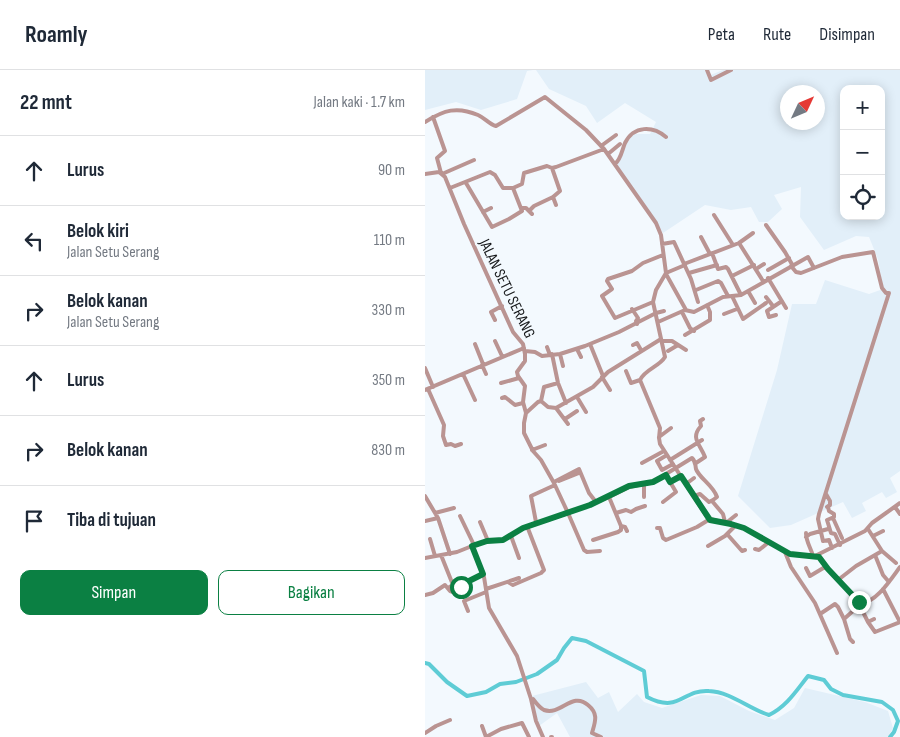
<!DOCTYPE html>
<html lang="id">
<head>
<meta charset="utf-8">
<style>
	:root { --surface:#fff; --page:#f2f2f3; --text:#1f2937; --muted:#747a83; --line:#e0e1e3; --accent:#0b8043 }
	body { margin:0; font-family:"Sofia Sans Condensed",sans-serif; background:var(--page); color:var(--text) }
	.controls { position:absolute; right:15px; top:15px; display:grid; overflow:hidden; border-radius:10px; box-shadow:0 2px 12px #0003 }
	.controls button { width:45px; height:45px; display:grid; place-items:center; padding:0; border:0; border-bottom:1px solid var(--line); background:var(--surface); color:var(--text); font:25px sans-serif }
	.compass { position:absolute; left:355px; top:15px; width:45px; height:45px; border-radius:50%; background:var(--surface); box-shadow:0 2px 12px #0003; rotate:46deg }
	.stop { position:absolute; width:15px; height:15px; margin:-11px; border:4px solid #0b8043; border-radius:50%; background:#fff }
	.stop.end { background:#0b8043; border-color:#fff; box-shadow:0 1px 5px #0008 }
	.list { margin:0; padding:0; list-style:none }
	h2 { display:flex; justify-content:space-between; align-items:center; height:65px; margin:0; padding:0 20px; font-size:21px }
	h2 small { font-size:16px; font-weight:400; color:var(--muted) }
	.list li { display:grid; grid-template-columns:32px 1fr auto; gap:15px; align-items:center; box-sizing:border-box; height:70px; padding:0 20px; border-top:1px solid var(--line) }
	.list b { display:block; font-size:19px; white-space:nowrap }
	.list p { margin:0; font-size:16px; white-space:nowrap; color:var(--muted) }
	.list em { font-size:16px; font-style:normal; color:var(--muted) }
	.actions { display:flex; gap:10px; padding:15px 20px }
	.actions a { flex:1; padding:11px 0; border:1px solid var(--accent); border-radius:10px; text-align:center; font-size:18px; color:var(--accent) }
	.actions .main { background:var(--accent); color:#fff }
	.icon { flex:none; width:28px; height:28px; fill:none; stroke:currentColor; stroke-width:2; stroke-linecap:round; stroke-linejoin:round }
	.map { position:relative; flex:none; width:475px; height:667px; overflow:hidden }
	header { display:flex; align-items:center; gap:30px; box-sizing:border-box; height:70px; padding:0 25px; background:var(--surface); border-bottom:1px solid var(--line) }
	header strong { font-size:24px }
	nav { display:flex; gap:28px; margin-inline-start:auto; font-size:18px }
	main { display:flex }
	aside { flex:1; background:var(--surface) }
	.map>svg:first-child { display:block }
	.built { fill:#e2eff9; fill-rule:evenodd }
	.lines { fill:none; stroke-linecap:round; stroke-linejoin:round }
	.river { stroke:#5eccd5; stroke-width:4 }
	.minor { stroke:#ba9492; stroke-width:4 }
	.route { stroke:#0b8043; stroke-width:6 }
	.labels { text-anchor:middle; stroke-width:4.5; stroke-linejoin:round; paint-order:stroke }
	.street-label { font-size:16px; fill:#151719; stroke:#f3f9fe }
</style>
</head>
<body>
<header>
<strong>Roamly</strong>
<nav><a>Peta</a><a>Rute</a><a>Disimpan</a></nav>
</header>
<main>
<aside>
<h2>22 mnt<small>Jalan kaki · 1.7 km</small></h2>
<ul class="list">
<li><svg class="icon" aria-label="ahead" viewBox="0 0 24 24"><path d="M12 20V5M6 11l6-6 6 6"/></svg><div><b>Lurus</b></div><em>90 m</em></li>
<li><svg class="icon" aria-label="left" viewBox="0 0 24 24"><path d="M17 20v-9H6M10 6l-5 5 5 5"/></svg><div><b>Belok kiri</b><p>Jalan Setu Serang</p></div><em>110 m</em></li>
<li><svg class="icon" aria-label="right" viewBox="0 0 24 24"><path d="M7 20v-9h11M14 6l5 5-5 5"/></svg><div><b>Belok kanan</b><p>Jalan Setu Serang</p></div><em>330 m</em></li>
<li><svg class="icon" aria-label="ahead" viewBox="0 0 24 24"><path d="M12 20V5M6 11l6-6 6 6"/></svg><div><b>Lurus</b></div><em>350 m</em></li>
<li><svg class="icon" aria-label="right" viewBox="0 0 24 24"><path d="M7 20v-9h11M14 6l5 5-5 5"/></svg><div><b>Belok kanan</b></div><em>830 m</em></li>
<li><svg class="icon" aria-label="arrive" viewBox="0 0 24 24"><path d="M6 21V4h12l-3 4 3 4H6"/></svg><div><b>Tiba di tujuan</b></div></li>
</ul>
<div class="actions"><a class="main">Simpan</a><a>Bagikan</a></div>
</aside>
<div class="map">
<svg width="475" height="667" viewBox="0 0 475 667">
	<rect width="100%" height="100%" fill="#f3f9fe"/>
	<path class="built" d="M0,0H108L102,1L92,29L56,40L31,32L0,40Z
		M111,0H280L283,6L298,0H475V401L465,408L472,422L461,428L457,422L437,433L441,441L427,448L418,432L366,455L345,458L313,426L352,300L367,234H391L400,210L444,224L458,219L453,189L444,167L431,166L399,180L375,147L376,117L349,125L357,139L343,152H334L326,137L306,140L280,135L238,163L191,96L199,76L209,64H225L231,52L200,33L172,53L161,36L124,19ZM419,19H456V146H419ZM362,22H392V52H362Z
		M161,612L173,628L184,622L193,642L212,624L219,632L237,638L276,625L295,626L324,641L350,650L369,638L380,618L440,632L463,641L468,658L463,667H145L132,643L114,656L107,626Z"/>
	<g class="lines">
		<path class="river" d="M0,593L4,594L22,612L42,626L61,622L75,614L91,612L112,604L132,590L139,578L147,568L161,571L219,601L222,627C255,644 257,619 284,621C306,622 324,639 344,645C362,636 371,621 383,606L399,610L406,619L418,625L457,632L468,640L473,651L469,662L465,667"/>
		<path class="minor" d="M282,0L286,10L306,0
			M8,47L20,81L12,88L16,103
			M0,52C19,40 32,36 53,45C60,48 64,54 71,56L120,27L161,60L179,79L231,153L236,165L241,203L231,220L228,232L240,287C234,297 220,299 215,310L235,358L234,368L235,374L282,447L285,449L319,458L365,484L394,487L403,499L436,533C451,533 466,509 475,497
			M176,76L191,65
			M183,84L195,74
			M190,94C196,89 197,80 200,73C209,55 228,56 241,67
			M127,98L135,121L128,127L131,135
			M0,104L14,102L20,107L39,154L88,262L98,274L100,284V291L92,302L93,306L100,316L98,332L101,343L99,353V363L108,381L116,390L129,413L143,443L98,458L78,470L62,471L47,476L59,507L64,538L92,586L106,629L111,651L118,667
			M17,104L49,90
			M41,113L67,157L84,149L97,141L88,118
			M25,118L65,102L70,105L78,118H88L97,114L99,103L122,96L127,98L131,97L179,79
			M97,138H101L107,144
			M104,141L109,136L128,127
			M58,142L66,138
			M289,145L308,175
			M341,155L360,182L368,196
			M276,167L285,184
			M314,173L328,163
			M237,174L249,172L266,209L273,232
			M287,183L293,199L301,197L303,199L316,225
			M259,194L314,173L338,211
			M366,196L371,202L376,203L417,187L448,182L457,218L461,223H464L394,444L393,449L398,471L404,470L407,478
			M331,199L339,194
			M343,200L364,188
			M241,203L260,195
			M264,203L292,195
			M241,204L261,240
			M307,206L329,195
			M343,208L361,238
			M271,220L293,211L296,213L303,226
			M323,221L330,233
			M307,226L318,249L341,233
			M341,227L348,236
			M228,232L190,248L177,226L187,219L182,211L183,209L207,201L218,193L238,185
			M207,239L213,248L211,251L212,254
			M257,242L265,258L269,261
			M299,244L312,239
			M351,245L344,247L342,241L357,231
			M70,250L66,242L77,236
			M233,252L260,240L269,242L298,227L316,225L383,187L389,198
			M260,265L285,250V242L282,235
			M70,271L77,286
			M237,271H247L261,280
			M50,274L58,294
			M165,274L178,306
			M208,275L212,273L216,280
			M122,277L125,285
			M152,279L156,287
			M100,281L110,282L117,286L135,284L160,276L194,262L231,243L239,241
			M243,281L253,275
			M127,284L133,313L141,333
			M135,284L138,296
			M57,295L61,304
			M0,298L8,317
			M201,301L206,313L215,310
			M38,304L50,330
			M177,307L185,320
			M76,313L94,308
			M3,319L19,355L18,366L21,375L26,374L30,376L36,374
			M0,320L99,278
			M152,327L161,342
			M77,328L80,327L90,335L98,333
			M116,331L123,337L131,338L143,354
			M131,338L168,317L183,302L236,269
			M101,343L113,332L116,331L119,317L133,313
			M140,349L152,341
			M234,367L246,358
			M107,380L120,375
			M242,385L232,391L237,400L248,394
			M245,390L277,370
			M217,393L239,381
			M271,393L280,387C275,374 265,368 276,356L275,351L278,349
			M134,411L154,403
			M129,412L154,399L164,423L171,432
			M261,414L269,408
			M219,415V427
			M401,424L405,431V435L402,437
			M0,426L13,448L25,484
			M287,431L298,444L300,452
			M238,432L251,422L241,405
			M403,437L404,441L409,444V447L402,450L406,463L410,464L415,475
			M470,437L475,444
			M10,443L29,438
			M191,443L201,440L206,442L211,439L220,436
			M35,446L49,475
			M408,448L417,468
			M0,451L13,448
			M55,452L63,471
			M111,452L106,426L130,415
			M301,453L311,445
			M196,456L200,457L202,461
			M232,458H235L238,468L241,470L272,457L285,449
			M381,463C381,472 386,478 388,486
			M302,464L317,481L320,480
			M86,466L94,488
			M448,466L458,461
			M381,467L385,464L403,459
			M5,469L10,486
			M168,470L193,462L196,460V456L184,427
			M283,476L300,466L311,455
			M330,479L334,480L344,472
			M175,481L162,482L159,480L143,443L184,427L204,417L228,412L267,388C271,392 270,394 271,399C274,408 288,415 292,427L288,430L284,432L275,424L269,426
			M457,481L471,493
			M360,482L366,497L390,533L412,583
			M16,485L28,515L23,518
			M450,485L458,505L464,512
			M390,486L440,461L447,453L475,433
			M0,488L32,482L47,476
			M381,498L385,506L400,497
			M413,510L431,496L457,481L443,459
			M83,512L88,515L116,503L119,500L102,456
			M61,519L94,508
			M458,519L475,552
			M0,525L8,523L20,515L25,521L28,522L40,513L58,504
			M435,536L443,552L449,549
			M43,541L39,531L61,522
			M395,544L410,534L413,537L419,549L437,533
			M419,549L425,569L428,572
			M443,552L450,562L475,552
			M108,629C111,633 115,638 119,640C136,646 147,621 163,635C174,644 170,652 167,663L176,667
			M57,656L61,667
			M0,663L11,656L25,650
			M61,667L76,659L97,653L104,667
			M126,667H127"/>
	</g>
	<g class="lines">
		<path class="route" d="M36,517L40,513L58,504L47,476L62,471L78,470L98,458L165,435L204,416L228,412L241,405L245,412L256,406L285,450L306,454L319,458L365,484L394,487L403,499L434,532"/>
	</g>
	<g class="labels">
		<g class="street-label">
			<text transform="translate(83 218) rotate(64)" y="6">JALAN SETU SERANG</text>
		</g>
	</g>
</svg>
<div class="controls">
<button>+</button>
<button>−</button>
<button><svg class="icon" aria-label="locate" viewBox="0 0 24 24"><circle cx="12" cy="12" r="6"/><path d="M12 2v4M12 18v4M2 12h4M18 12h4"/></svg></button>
</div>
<svg class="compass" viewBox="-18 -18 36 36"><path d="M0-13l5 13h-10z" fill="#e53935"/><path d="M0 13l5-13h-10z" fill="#747a83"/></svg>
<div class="stop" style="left:36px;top:517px"></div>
<div class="stop end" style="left:434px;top:532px"></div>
</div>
</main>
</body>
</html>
